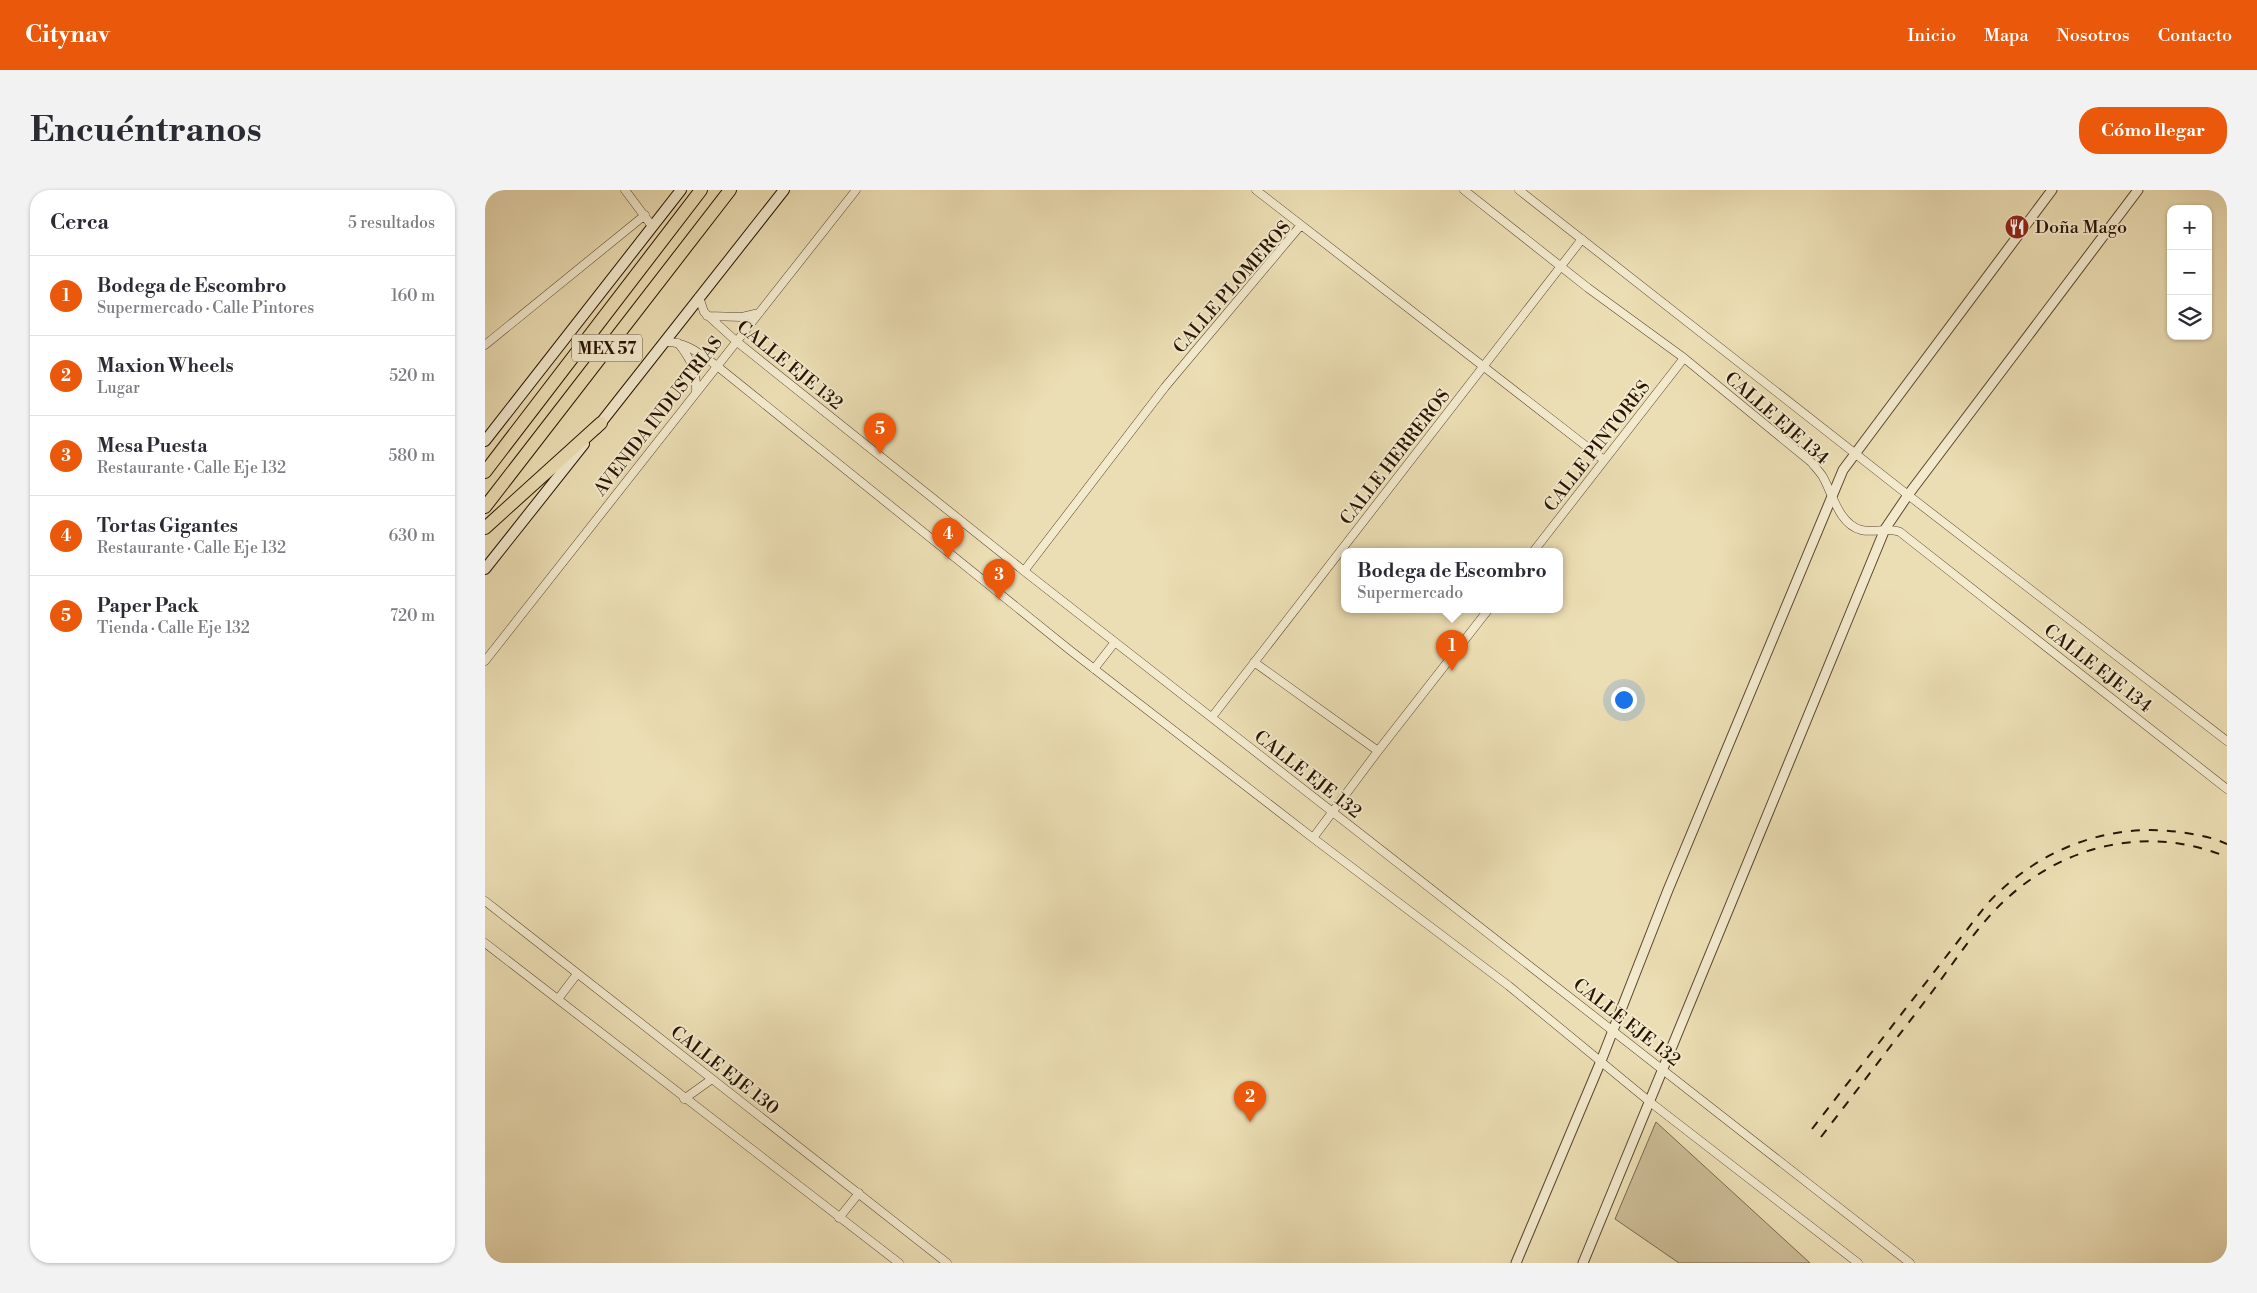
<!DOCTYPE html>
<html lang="es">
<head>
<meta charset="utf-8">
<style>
	:root { --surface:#fff; --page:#f2f2f3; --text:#2b2b33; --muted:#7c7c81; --line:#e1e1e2; --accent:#ea580c }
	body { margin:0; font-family:"Libre Bodoni",serif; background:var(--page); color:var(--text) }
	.controls { position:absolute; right:15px; top:15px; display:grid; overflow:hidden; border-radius:10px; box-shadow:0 1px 4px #0004 }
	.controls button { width:45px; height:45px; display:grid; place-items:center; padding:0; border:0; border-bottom:1px solid var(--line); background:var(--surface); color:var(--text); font:25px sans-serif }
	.you { position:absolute; left:1138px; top:509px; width:18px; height:18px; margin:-12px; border:4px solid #fff; border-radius:50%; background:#1a73e8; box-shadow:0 0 0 8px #1a73e833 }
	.badge { display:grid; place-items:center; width:32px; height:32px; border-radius:50%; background:var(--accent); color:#fff; font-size:16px; font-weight:700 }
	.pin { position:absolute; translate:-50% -41px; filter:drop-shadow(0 1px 2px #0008) }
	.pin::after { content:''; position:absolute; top:26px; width:18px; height:15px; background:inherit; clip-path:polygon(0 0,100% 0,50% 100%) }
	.popup { position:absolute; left:856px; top:358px; width:222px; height:65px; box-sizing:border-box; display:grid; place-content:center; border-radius:10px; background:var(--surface); filter:drop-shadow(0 1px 4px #0005); font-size:16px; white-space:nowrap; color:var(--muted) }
	.popup b { font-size:19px; color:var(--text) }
	.popup::after { content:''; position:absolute; left:50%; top:100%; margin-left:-10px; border:10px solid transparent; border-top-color:var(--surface) }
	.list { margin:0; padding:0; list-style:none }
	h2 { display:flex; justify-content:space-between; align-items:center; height:65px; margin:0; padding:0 20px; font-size:21px }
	h2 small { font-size:16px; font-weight:400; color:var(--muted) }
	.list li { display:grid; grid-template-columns:32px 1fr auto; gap:15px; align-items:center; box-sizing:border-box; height:80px; padding:0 20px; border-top:1px solid var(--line) }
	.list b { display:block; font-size:19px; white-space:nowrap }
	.list p { margin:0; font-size:16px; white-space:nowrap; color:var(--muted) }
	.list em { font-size:16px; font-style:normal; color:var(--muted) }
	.icon { flex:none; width:28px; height:28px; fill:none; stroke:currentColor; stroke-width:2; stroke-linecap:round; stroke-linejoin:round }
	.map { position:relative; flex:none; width:1742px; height:1073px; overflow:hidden; border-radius:20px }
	header { display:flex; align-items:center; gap:30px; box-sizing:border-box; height:70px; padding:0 25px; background:var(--accent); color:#fff }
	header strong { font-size:24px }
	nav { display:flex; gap:28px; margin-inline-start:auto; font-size:18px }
	.intro { display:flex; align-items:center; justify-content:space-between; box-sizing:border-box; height:120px; padding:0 30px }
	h1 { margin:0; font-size:35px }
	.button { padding:12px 22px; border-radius:20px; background:var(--accent); color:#fff; font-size:18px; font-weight:700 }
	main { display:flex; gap:30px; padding:0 30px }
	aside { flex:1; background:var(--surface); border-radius:20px; box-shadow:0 1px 4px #0004 }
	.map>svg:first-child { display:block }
	.grass { fill:#cbbc96; stroke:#7a684c }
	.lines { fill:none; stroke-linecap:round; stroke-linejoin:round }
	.minor-casing { stroke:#5a462f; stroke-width:9 }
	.tertiary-casing { stroke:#5a462f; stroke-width:11 }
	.secondary-casing { stroke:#291403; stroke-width:12 }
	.trunk-casing { stroke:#291403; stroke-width:14 }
	.minor { stroke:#f3eace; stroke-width:8 }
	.tertiary { stroke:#f3eace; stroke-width:9 }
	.secondary { stroke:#f3eace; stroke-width:10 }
	.trunk { stroke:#ecdeb4; stroke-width:12 }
	.rail { stroke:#291403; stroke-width:2; stroke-dasharray:9 9; stroke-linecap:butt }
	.labels { text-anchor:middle; stroke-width:4; stroke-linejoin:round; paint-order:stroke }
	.shield { fill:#f3eace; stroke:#665440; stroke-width:1 }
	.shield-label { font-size:16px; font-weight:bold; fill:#291403 }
	.poi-label { font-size:18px; fill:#291403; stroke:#f3eace; text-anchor:start }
	.street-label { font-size:18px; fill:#291403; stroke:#f3eace }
</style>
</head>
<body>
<header>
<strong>Citynav</strong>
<nav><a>Inicio</a><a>Mapa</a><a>Nosotros</a><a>Contacto</a></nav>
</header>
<div class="intro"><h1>Encuéntranos</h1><a class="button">Cómo llegar</a></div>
<main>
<aside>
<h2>Cerca<small>5 resultados</small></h2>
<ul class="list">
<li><span class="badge">1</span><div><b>Bodega de Escombro</b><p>Supermercado · Calle Pintores</p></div><em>160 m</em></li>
<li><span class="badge">2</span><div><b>Maxion Wheels</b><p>Lugar</p></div><em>520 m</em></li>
<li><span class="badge">3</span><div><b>Mesa Puesta</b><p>Restaurante · Calle Eje 132</p></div><em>580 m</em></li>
<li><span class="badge">4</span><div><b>Tortas Gigantes</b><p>Restaurante · Calle Eje 132</p></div><em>630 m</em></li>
<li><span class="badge">5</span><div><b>Paper Pack</b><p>Tienda · Calle Eje 132</p></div><em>720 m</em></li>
</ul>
</aside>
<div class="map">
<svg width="1742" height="1073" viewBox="0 0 1742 1073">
	<rect width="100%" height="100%" fill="#ecdeb4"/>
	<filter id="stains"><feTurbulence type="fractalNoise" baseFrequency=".004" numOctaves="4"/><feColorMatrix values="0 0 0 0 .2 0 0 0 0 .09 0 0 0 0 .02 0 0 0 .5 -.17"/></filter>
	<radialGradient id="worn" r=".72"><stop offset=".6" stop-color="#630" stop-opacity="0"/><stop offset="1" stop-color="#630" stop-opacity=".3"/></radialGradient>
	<path class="grass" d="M1171,932L1325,1073H1194L1130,1029Z"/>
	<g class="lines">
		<defs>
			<path id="minor" d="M140,0L167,36
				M771,0L1119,270
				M979,0L1103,98L1199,168L1326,272C1330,277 1335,282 1338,287C1348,305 1354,334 1376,340C1389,343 1402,337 1415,342L1742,599
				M1034,0L1423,305L1742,551
				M214,107L219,122L251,151L539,381L1425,1073
				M222,126L257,127L274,123
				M179,152C201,151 215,164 232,176L586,461L828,648L1024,796L1165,912L1373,1073
				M193,153C206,169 212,182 211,202
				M0,155L160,25
				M1048,362L1199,168
				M539,381L680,197L816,35
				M0,471L371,0
				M769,472L893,561
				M609,479L630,452
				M727,527L1097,49
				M828,648L893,561L1003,420
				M0,711L462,1073
				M0,753L414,1073
				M73,809L92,784
				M199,909L227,889
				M354,1028L374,1003"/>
			<path id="tertiary" d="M1031,1073L1116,871L1183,700L1358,280L1567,0
				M1098,1073L1400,339L1423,305L1653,0"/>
			<path id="secondary" d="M111,239L299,0
				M0,251L196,0
				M0,379L99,254"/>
			<path id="trunk" d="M0,282L216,0
				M0,317L245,0
				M0,338L116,233"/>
		</defs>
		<use href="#minor" class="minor-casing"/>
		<use href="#tertiary" class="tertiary-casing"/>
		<use href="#secondary" class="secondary-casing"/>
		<use href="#trunk" class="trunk-casing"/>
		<use href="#minor" class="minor"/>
		<use href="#tertiary" class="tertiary"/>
		<use href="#secondary" class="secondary"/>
		<use href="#trunk" class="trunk"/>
		<path class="rail" d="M1327,939L1502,714C1551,661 1621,632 1694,642C1710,644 1727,647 1742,654
			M1336,947C1372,900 1408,853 1444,806C1465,778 1487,744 1511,719C1572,656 1660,633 1742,667"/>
	</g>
	<defs>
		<symbol id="restaurant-disc" viewBox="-11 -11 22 22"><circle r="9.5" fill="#8f2418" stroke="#f3eace"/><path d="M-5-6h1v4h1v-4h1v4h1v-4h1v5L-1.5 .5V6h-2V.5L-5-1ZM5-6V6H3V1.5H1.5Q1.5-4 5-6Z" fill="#fff"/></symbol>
	</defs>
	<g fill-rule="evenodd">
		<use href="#restaurant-disc" x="1518" y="23" width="28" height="28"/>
	</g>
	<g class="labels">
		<rect class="shield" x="87" y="144.5" width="70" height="27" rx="4"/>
		<g class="shield-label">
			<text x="122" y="164">MEX 57</text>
		</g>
		<g class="poi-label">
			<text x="1550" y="43">Doña Mago</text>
		</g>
		<g class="street-label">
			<text transform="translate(747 97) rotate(-49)" y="6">CALLE PLOMEROS</text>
			<text transform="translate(305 175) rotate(39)" y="6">CALLE EJE 132</text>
			<text transform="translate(173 226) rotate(-52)" y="6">AVENIDA INDUSTRIAS</text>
			<text transform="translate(1292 228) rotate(41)" y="6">CALLE EJE 134</text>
			<text transform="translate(1112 256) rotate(-52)" y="6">CALLE PINTORES</text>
			<text transform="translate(910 267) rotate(-52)" y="6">CALLE HERREROS</text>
			<text transform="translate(1613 478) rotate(38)" y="6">CALLE EJE 134</text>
			<text transform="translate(823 584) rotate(38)" y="6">CALLE EJE 132</text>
			<text transform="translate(1142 832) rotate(38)" y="6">CALLE EJE 132</text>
			<text transform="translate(240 880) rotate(38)" y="6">CALLE EJE 130</text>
		</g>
	</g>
	<rect width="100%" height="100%" filter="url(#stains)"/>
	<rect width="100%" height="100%" fill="url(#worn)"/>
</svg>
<div class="controls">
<button>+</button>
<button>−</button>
<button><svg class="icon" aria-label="layers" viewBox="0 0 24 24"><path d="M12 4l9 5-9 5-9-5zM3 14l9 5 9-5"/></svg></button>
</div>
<div class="you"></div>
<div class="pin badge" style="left:967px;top:481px">1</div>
<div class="popup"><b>Bodega de Escombro</b>Supermercado</div>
<div class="pin badge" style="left:765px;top:932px">2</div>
<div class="pin badge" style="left:514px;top:410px">3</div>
<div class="pin badge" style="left:463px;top:369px">4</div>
<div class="pin badge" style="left:395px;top:264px">5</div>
</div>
</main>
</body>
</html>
